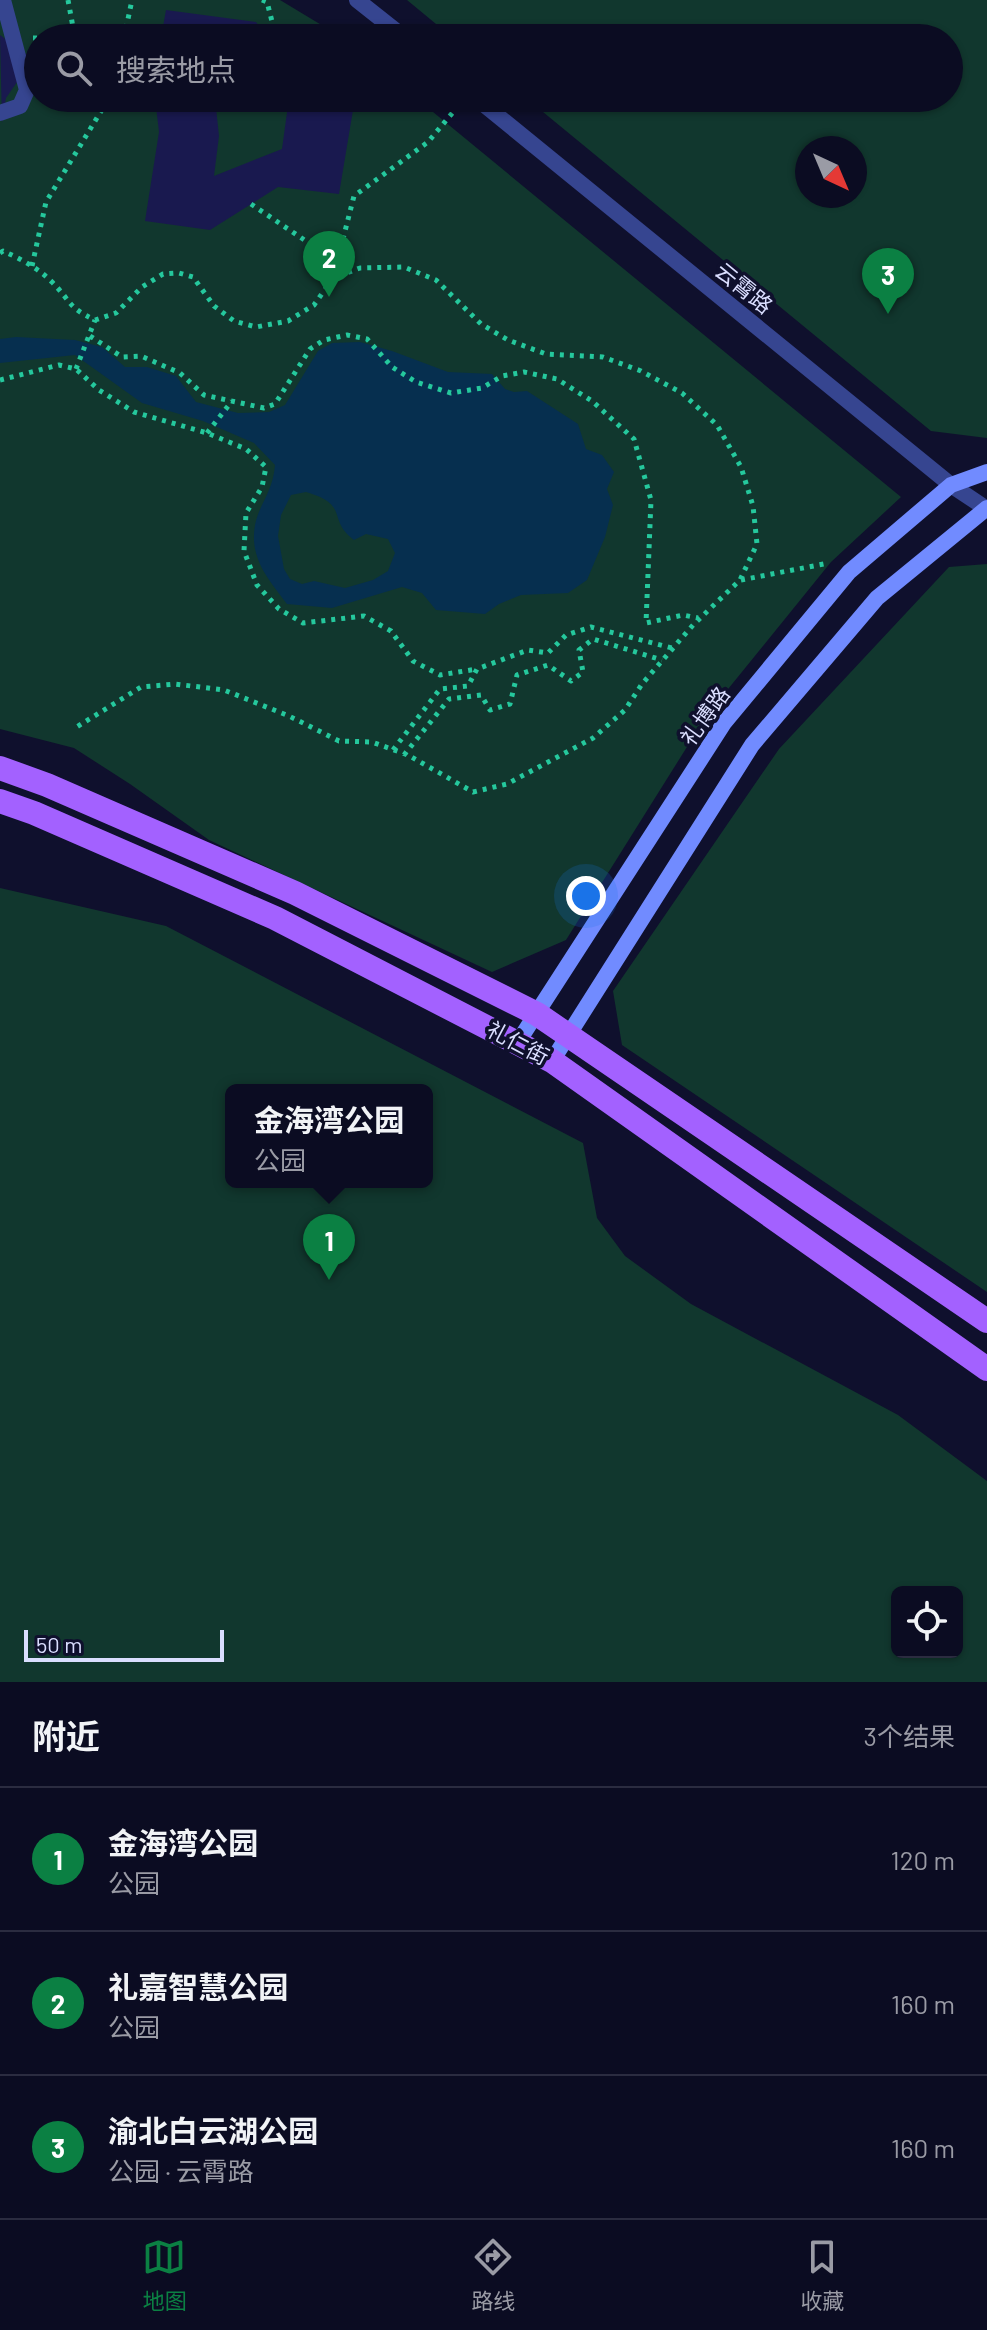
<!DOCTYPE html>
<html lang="zh">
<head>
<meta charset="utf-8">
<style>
	:root { --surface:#0b0c22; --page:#191a2f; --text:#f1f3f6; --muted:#9a9ba5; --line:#2b2c40; --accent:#0b8043 }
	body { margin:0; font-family:Barlow,"Noto Sans SC",sans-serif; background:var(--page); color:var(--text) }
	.controls { position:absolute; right:24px; bottom:24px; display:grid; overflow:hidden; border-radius:12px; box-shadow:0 2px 6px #0004 }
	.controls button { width:72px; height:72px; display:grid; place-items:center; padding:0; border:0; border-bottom:2px solid var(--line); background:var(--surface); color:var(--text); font:40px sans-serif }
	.compass { position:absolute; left:795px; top:136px; width:72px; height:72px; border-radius:50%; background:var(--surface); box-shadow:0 2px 6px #0004; rotate:136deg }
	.scale { position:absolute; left:24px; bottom:20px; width:200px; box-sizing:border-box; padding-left:8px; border:4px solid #dadeff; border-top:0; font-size:22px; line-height:28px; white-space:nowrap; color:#dadeff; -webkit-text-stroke:6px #0f102d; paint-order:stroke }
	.you { position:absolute; left:586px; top:896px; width:28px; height:28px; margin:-20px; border:6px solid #fff; border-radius:50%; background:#1a73e8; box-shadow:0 0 0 12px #1a73e833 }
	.badge { display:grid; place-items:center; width:52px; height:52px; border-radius:50%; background:var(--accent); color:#fff; font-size:26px; font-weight:700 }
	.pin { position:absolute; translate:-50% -66px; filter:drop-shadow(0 2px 4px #0008) }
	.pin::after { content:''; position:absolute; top:42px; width:28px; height:24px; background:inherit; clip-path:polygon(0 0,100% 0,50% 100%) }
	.popup { position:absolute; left:225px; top:1084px; width:208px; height:104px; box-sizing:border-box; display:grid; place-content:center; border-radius:12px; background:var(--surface); filter:drop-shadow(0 2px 6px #0005); font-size:26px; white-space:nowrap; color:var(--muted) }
	.popup b { font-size:30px; color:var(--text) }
	.popup::after { content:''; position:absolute; left:50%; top:100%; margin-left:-16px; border:16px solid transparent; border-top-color:var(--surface) }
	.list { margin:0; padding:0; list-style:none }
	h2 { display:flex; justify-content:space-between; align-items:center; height:104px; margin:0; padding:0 32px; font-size:34px }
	h2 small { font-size:26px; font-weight:400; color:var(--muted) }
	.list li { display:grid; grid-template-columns:52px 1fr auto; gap:24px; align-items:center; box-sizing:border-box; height:144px; padding:0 32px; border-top:2px solid var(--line) }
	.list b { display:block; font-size:30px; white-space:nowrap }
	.list p { margin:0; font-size:26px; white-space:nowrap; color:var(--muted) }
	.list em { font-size:26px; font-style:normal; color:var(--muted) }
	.icon { flex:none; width:44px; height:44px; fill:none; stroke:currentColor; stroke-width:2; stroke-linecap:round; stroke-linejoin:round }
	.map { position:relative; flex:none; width:987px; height:1682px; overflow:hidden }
	.search { position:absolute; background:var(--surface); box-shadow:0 2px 6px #0004; left:24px; right:24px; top:24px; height:88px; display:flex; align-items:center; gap:20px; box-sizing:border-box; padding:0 28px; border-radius:44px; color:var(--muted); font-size:30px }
	.sheet { height:536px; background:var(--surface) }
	nav { display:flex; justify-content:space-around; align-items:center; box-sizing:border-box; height:112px; border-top:2px solid var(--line); background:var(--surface); font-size:22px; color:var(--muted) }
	nav a { display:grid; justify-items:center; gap:4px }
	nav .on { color:var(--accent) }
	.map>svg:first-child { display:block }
	.green { fill:#11372e; fill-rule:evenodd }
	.water { fill:#062f4f; fill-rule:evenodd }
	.building { fill:#19194f }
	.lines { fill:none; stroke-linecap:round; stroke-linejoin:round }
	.path { stroke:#25c89d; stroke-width:5; stroke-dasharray:4 6; stroke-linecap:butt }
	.minor { stroke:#364590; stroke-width:16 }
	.tertiary { stroke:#364590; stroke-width:16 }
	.secondary { stroke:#718bff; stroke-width:16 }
	.primary { stroke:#a361ff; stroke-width:24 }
	.labels { text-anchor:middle; stroke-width:7; stroke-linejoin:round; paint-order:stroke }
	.street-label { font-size:22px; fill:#dadeff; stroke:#0f102d }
</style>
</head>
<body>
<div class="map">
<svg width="987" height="1682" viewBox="0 0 987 1682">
	<rect width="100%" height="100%" fill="#0f102d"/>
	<path class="green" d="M0,0H280L343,38H38V98H416L901,497L831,562L707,715L566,940L492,972L209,840L130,784L74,748L0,729Z
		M407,0H987V438L931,431L526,98H949V38H453ZM807,148H855V196H807Z
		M987,564V1292L622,1045L613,991L779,749L949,567Z
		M0,888L166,926L583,1143L597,1218L625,1256L691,1304L898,1415L987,1481V1682H0ZM427,1090V1182H231V1090ZM957,1592V1652H897V1592Z"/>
	<path class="water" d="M16,337L75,340L102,347L125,367H147L176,376L196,402L238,413L269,412L285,405L318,351L332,343L360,342L392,351L448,372L492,374L505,389L514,392L527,391L578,424L586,449L602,455L614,472L607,489L613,505L605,537L587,580L568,593L521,595L499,604L485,614L436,610L422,593L402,587L332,608L287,604C269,580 249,559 255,525C259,504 273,492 275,465L254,443L203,421L142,403L75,355L0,363V339ZM306,492C351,505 326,519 354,540L366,534L388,539L395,553L388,571L373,580L345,588L314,581L302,584L290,579L284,569L278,536L281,515L291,495Z"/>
	<path class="building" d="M166,10L256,22L268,38H161Z
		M0,35L33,59L6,98L2,123Z
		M155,98H215L219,136L214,176L282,149L289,98H355L339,194L278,187L210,230L145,221L159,132Z"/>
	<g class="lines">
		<path class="path" d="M68,0L75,38
			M262,0L267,2L274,29L287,38
			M33,38H72
			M124,38L132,0
			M352,38L363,30
			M251,204L337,262
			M0,253L3,251C21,259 38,268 52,282C72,302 67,307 95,320L116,313L142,287L163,274L179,273L193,277L214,306L234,321L256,327L288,321L314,305L333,278L360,268L404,267L436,280L481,324L508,340L546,354L603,357L641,371L682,393L717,425L741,467L753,506L757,544L740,580L693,625L642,684L625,710L593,738L507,784L473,792L408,755L372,742L339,741L289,716L224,690L175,684L141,687L75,728
			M32,266L46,202L109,98
			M333,278L354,196L428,142L459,105
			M90,336L122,357L141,356L180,373L204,395L264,408L275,404L310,349L324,340L347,335L367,339L392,367L416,382L451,393L482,388L502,376L524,372L557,379L592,401L634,439L651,500L646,623L683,615L698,618
			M76,369L95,320
			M0,380L59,365L76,369L99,390L134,412L207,433L246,449L266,467L262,487L246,513L244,551L257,585L279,609L303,623L364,616L391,631L413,661L440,675L477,669
			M207,433L232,401
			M741,580L829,563
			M393,750L440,689L468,686L477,669L528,650L548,653L566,635L591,627L672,648
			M404,755L449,699L481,695L490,710L510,704L517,675L548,665L571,681L583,672L579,650L593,639L662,660"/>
		<path class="minor" d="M0,113L20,106L27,90L3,0"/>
		<path class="tertiary" d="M357,0L405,38
			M476,98L951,485L987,509"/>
		<path class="secondary" d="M518,1042L724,723L849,572L951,485L987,472
			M552,1061L752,745L877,598L987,508"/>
		<path class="primary" d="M0,768L47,785L295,893L537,1014L987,1321
			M0,801L34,813L275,918L552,1061L987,1369"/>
	</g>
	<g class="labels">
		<g class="street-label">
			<text transform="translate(744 288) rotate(39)" y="8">云霄路</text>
			<text transform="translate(705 716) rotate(-54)" y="8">礼博路</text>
			<text transform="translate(518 1043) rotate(28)" y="8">礼仁街</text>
		</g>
	</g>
</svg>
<div class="controls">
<button><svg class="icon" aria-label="locate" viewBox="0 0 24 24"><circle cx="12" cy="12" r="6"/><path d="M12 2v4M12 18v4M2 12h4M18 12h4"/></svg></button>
</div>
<svg class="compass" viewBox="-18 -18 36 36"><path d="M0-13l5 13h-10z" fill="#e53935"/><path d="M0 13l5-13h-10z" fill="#9a9ba5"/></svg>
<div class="scale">50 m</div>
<div class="you"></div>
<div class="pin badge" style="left:329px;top:1280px">1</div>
<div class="popup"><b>金海湾公园</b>公园</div>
<div class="pin badge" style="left:329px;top:297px">2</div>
<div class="pin badge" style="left:888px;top:314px">3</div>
<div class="search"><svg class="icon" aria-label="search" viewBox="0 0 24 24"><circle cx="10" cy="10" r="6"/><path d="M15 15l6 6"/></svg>搜索地点</div>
</div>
<section class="sheet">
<h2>附近<small>3个结果</small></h2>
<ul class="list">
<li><span class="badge">1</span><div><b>金海湾公园</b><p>公园</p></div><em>120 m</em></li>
<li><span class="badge">2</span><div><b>礼嘉智慧公园</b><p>公园</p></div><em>160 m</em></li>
<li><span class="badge">3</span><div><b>渝北白云湖公园</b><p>公园 · 云霄路</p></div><em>160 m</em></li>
</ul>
</section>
<nav>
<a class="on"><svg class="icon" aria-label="map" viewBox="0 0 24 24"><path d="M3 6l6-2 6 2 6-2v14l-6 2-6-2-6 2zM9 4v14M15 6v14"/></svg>地图</a>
<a><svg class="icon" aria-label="directions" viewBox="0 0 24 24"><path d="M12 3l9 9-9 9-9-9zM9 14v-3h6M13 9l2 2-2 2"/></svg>路线</a>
<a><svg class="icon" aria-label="saved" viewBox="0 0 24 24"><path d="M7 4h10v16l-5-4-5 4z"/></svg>收藏</a>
</nav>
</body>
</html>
